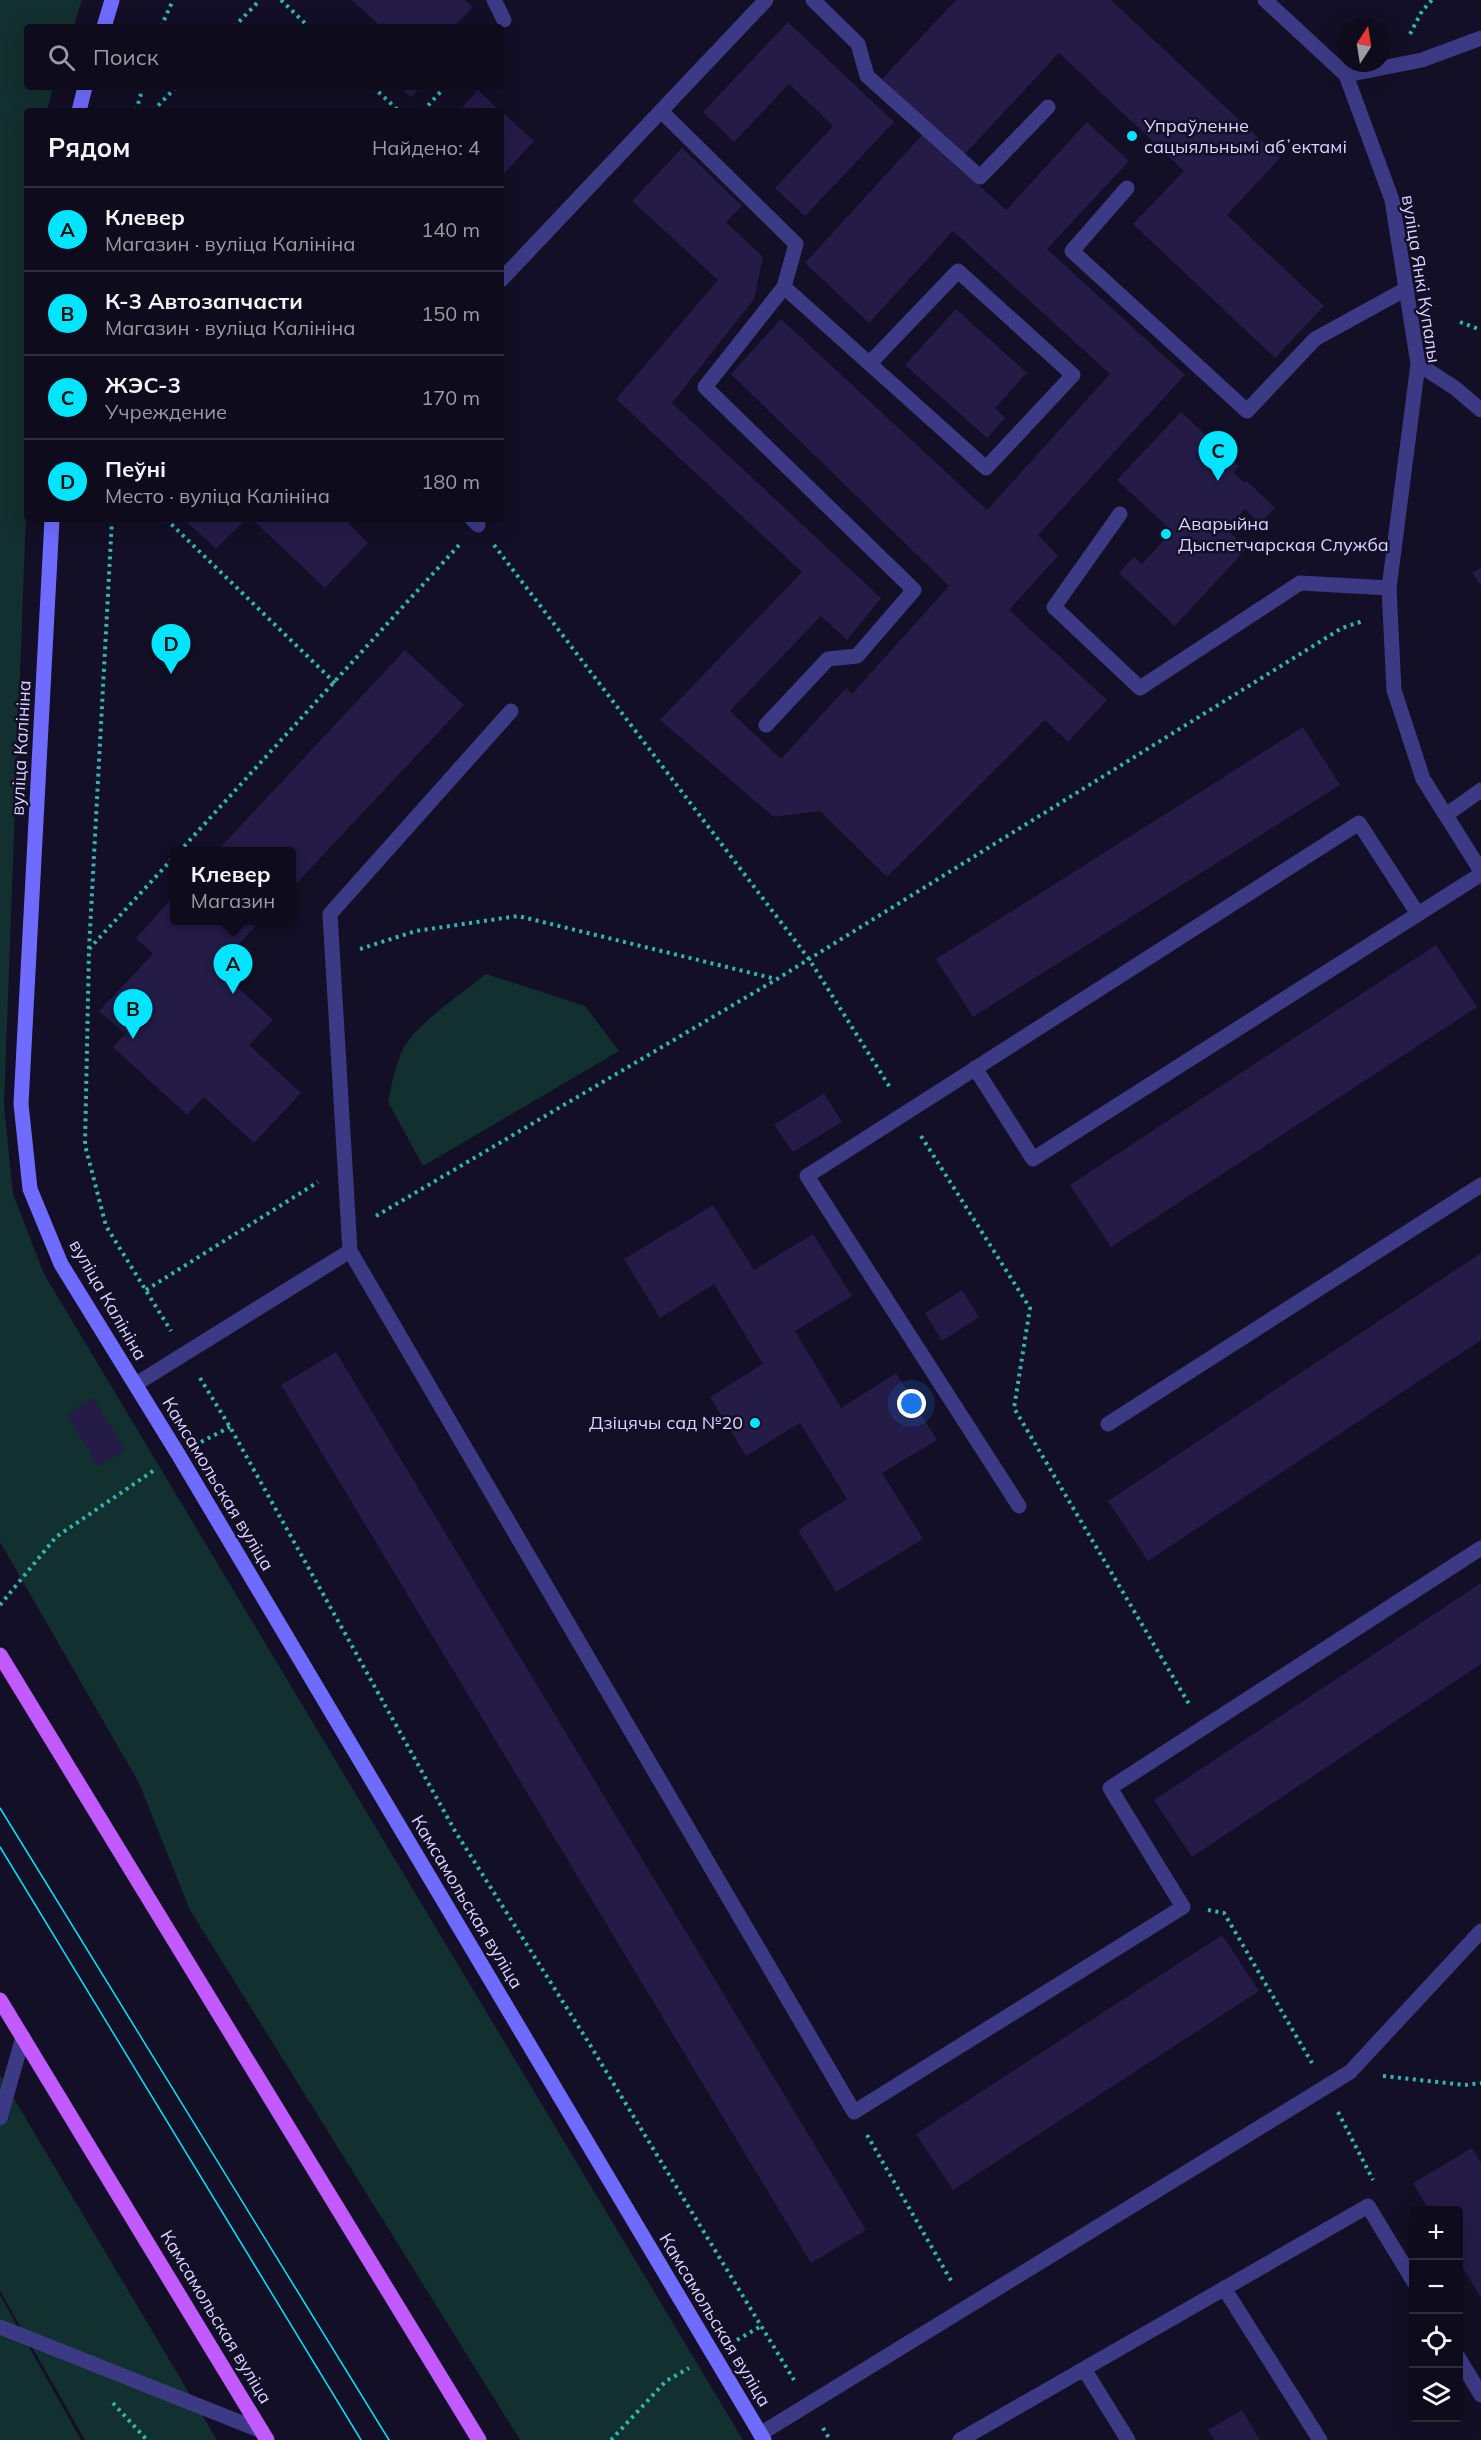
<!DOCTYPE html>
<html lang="ru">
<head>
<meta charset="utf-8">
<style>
	:root { --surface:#0e0b1c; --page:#1c1929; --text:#f1f3f6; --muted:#9b9ba3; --line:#2e2b3b; --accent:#00e5ff }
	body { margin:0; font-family:Mulish,sans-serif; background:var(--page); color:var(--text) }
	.controls { position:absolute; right:18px; bottom:18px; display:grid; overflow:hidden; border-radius:6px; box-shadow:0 6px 24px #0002 }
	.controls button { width:54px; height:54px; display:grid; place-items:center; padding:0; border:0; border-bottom:2px solid var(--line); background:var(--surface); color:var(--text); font:30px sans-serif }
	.compass { position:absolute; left:1337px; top:18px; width:54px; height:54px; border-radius:50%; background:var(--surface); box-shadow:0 6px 24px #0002; rotate:12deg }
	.you { position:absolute; left:912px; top:1404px; width:21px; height:21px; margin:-15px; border:4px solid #fff; border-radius:50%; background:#1a73e8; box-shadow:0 0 0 9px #1a73e833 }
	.badge { display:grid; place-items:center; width:39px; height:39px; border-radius:50%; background:var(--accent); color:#111; font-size:20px; font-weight:700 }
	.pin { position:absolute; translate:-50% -50px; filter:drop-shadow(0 2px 3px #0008) }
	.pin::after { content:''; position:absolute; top:32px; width:21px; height:18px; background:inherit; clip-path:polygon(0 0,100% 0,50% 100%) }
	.popup { position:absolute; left:170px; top:847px; width:126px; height:78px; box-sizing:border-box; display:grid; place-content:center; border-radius:6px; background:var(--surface); filter:drop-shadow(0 2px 4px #0005); font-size:20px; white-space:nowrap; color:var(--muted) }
	.popup b { font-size:22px; color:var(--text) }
	.popup::after { content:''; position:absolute; left:50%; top:100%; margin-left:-12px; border:12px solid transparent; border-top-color:var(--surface) }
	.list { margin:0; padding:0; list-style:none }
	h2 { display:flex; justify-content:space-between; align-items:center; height:78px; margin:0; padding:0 24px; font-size:26px }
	h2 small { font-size:20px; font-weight:400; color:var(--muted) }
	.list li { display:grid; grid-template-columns:39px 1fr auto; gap:18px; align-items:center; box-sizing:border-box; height:84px; padding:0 24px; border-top:2px solid var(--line) }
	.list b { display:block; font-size:22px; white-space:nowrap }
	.list p { margin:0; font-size:20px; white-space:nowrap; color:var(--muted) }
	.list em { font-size:20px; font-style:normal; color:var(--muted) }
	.icon { flex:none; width:33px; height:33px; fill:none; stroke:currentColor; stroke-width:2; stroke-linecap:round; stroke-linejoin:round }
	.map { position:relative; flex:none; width:1481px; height:2440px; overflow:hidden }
	.search { position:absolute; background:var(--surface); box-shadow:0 6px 24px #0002; left:24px; top:24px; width:480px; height:66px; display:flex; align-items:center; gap:15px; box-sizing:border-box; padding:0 21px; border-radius:6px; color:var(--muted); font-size:22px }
	.panel { position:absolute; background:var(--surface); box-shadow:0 6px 24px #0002; left:24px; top:108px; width:480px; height:414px; border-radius:6px }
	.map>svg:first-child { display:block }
	.green { fill:#12302f }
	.building { fill:#241b47 }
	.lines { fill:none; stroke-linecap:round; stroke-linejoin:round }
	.path { stroke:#2fb8b0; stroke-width:4; stroke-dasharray:3 4.5; stroke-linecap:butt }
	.lane { stroke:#3d3a85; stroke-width:15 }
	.street { stroke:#3d3a85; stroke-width:15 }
	.secondary { stroke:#6f6bff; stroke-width:15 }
	.primary { stroke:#c25bff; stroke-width:15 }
	.tram { stroke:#00e5ff; stroke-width:1.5 }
	.poi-dot { fill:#00e5ff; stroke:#130f26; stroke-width:2 }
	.labels { text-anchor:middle; stroke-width:5; stroke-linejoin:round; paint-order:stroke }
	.poi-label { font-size:18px; fill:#d9d4ff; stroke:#130f26; text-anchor:start }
	.street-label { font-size:18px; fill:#d9d4ff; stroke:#130f26 }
</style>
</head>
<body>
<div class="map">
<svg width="1481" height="2440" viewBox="0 0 1481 2440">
	<rect width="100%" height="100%" fill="#130f26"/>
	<path class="green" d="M0,0H82L73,27H27V87H53L47,111H27V486L4,1105L13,1194L44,1274L743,2440H520L190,1910L139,1783L0,1542Z
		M486,974L585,1006L619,1051L423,1166L388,1102C392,1084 395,1065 403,1049C417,1023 463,993 486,974Z
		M0,2075L217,2440H85L0,2291Z
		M0,2295L81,2440H0Z"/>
	<path class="building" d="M352,0H465L473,7L454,27H375L378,24Z
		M956,0H1111L1280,158L1227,215L1324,306L1275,358L1133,224L1184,171L1059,53L963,156L882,79Z
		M788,22L894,122L805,216L775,188L833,126L789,84L734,142L703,112Z
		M400,87H421L411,97Z
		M478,90L500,111H459Z
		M501,111L534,141L501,177Z
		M1087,122L1129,161L1047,249L1185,375L1038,535L1058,556L1009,610L1107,700L1068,742L1045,720L887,877L820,811L774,817L660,720L802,572L616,399L718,280L632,201L682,148L742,206L726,222L763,257L754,299L672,403L881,598L847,640L821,616L730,711L781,759L846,688L852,694L949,586L731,374L781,319L987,510L1110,374L953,231L869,323L805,263L923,134L1006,210Z
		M956,309L1027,373L995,408L1005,418L987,438L905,365Z
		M1181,412L1239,466L1233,472L1245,483L1247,481L1275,508L1260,524L1245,509L1226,529L1247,548L1175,626L1119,573L1134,557L1142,564L1172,531L1117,480Z
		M184,519H246L216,549Z
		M252,519H344L368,543L325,588Z
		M1481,567V585L1472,573Z
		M405,650L464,705L292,888V852H216Z
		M1303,727L1340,785L973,1017L936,959Z
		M174,896V920H261L217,968L273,1020L249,1045L301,1093L254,1143L204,1097L187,1115L113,1047L125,1034L99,1011L153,954L136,938Z
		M1436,945L1477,1007L1111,1247L1070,1185Z
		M824,1093L842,1122L793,1152L774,1125Z
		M713,1205L754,1270L813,1234L852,1296L795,1331L841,1408L896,1373L937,1440L882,1473L923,1539L836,1592L798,1530L847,1499L800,1423L746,1456L710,1397L763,1364L714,1284L660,1318L624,1259Z
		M1481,1253V1340L1148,1561L1108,1501Z
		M962,1290L979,1317L942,1341L925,1313Z
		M336,1352L866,2230L811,2263L281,1385Z
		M93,1398L125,1450L98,1466L67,1415Z
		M1481,1583V1664L1192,1857L1154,1800Z
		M1222,1935L1259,1991L953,2190L916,2134Z
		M1472,2148L1481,2163V2298L1458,2260V2210H1429L1413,2183Z
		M1242,2410L1260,2440H1214L1208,2430Z"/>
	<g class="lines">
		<path class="path" d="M281,0L309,27
			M161,27L173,0
			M234,27L260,0
			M1410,34L1422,11L1432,0
			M373,87L399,111
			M136,111L143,87
			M153,111L176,87
			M423,111L445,87
			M1460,322L1481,330
			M112,519L89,949L85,1145L106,1226L171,1331
			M166,519L335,683
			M494,545L809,959L891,1089
			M179,852L460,544
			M89,949L174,857
			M360,949L416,931L518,916L776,979
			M921,1136L1030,1308L1014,1408L1189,1704
			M376,1216L777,979L1342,628L1363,621
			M146,1290L318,1182
			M200,1378L230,1427L455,1831L587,2040L794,2380
			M201,1442L230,1427
			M0,1605L56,1537L156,1469
			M1208,1910L1224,1913L1312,2063
			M1383,2076L1465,2085L1481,2083
			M1338,2112L1373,2180
			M867,2135L953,2284
			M737,2340L761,2326
			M113,2403L147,2440
			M823,2428L830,2440
			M611,2440L666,2381L689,2368"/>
		<path class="lane" d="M494,0L504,20
			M813,0L858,44L867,76L980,177L1048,107
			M1346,75L1422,60L1481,38
			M661,111L796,244L784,287L705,387L914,590L857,656L828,659L766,725
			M1127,188L1072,251L1247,411L1315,339L1406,289
			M501,280L766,0
			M784,287L986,468L1073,375L958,271L870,363
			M1418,364L1455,388L1481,410
			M1120,514L1054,607L1140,688L1300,583L1389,588
			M472,519L478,525
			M511,711L330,914L350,1251L854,2112L1183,1907L1110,1788L1481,1548
			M1446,815L1481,790
			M975,1068L1033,1159L1481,874
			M136,1384L350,1251
			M1108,1424L1481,1185
			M1019,1506L807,1176L1359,823L1418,914
			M0,2118L23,2037
			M1224,2288L1320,2440
			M0,2327L262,2431
			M1458,2357L1481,2395
			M1084,2369L1128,2440
			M960,2440L1368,2206L1414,2282"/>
		<path class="street" d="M1265,0L1346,75L1392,200L1418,364L1389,588L1394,690L1423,779L1481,871
			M760,2434L1350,2072L1481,1931"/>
		<path class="secondary" d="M104,27L112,0
			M79,111L85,87
			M52,519L21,1104L30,1189L61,1264L178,1454L764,2440"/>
		<path class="primary" d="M0,1655L479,2440
			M0,2000L267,2440"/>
		<path class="tram" d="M0,1808L389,2440
			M0,1847L361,2440"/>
	</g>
	<g class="poi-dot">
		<circle cx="1132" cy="136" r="6"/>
		<circle cx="1166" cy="534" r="6"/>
		<circle cx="755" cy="1423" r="6"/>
	</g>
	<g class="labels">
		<g class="poi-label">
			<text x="1144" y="132">Упраўленне<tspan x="1144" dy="21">сацыяльнымі абʼектамі</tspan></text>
			<text x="1178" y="530">Аварыйна<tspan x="1178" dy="21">Дыспетчарская Служба</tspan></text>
			<text x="743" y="1429" text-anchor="end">Дзіцячы сад №20</text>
		</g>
		<g class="street-label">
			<text transform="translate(1421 279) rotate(81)" y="6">вуліца Янкі Купалы</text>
			<text transform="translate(21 748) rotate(-87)" y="6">вуліца Калініна</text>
			<text transform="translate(108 1300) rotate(60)" y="6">вуліца Калініна</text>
			<text transform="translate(218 1484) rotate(59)" y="6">Камсамольская вуліца</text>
			<text transform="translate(467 1902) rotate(59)" y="6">Камсамольская вуліца</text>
			<text transform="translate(216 2317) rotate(59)" y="6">Камсамольская вуліца</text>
			<text transform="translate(715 2320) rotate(59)" y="6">Камсамольская вуліца</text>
		</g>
	</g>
</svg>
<div class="controls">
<button>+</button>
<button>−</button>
<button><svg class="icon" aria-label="locate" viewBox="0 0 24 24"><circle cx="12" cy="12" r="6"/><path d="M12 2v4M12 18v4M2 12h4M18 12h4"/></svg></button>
<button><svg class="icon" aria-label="layers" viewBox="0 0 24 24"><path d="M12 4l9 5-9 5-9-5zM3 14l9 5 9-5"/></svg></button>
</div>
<svg class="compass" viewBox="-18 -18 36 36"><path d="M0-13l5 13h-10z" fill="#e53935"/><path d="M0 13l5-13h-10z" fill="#9b9ba3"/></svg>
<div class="you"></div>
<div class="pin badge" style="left:233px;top:994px">A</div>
<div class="popup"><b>Клевер</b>Магазин</div>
<div class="pin badge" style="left:133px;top:1039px">B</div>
<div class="pin badge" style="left:1218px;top:481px">C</div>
<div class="pin badge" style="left:171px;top:674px">D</div>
<div class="search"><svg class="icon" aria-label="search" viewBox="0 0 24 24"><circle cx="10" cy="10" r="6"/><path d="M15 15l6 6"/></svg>Поиск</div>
<section class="panel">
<h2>Рядом<small>Найдено: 4</small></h2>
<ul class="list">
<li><span class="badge">A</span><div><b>Клевер</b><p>Магазин · вуліца Калініна</p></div><em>140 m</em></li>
<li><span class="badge">B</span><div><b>К-3 Автозапчасти</b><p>Магазин · вуліца Калініна</p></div><em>150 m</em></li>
<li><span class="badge">C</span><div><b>ЖЭС-3</b><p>Учреждение</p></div><em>170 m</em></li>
<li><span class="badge">D</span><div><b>Пеўні</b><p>Место · вуліца Калініна</p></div><em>180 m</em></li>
</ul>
</section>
</div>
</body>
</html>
